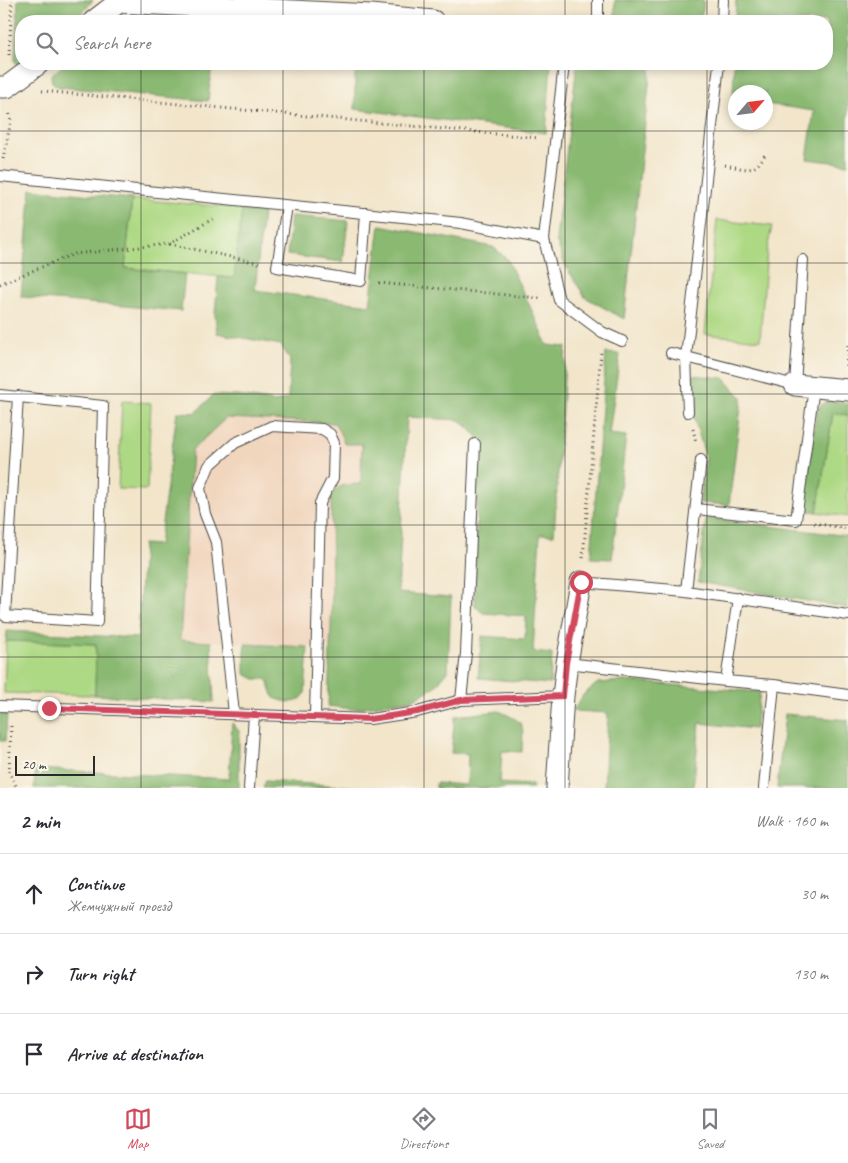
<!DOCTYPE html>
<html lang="en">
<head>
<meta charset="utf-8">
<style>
	:root { --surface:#fff; --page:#f2f2f3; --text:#2b2b33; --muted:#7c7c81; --line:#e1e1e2; --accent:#d1495b }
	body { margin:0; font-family:Caveat,sans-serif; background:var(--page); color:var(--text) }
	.compass { position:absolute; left:728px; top:85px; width:45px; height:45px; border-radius:50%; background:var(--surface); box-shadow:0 2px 8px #0003; rotate:62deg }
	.scale { position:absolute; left:15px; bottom:12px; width:80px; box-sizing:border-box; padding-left:5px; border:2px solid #2b2b2b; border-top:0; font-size:14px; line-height:18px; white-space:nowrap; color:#2b2b2b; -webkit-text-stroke:4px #fbf7ec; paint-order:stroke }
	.stop { position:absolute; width:15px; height:15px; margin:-11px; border:4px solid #d1495b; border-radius:50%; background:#fff }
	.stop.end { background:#d1495b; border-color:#fff; box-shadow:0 1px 5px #0008 }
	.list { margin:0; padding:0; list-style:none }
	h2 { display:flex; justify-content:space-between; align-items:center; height:65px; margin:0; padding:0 20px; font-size:21px }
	h2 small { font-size:16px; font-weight:400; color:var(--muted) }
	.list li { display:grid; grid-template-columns:32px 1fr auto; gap:15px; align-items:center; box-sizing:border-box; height:80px; padding:0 20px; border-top:1px solid var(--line) }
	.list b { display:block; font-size:19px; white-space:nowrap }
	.list p { margin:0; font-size:16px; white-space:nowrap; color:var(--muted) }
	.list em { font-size:16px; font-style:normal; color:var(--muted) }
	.icon { flex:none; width:28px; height:28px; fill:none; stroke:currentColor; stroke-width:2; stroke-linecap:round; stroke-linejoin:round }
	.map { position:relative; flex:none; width:848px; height:788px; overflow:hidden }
	.search { position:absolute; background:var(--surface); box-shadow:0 2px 8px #0003; left:15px; right:15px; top:15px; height:55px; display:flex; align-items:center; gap:12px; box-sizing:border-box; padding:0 18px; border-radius:20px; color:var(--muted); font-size:19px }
	.sheet { height:305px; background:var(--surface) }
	nav { display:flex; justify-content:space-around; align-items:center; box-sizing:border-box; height:70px; border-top:1px solid var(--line); background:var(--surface); font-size:14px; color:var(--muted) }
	nav a { display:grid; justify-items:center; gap:2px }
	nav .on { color:var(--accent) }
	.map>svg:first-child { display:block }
	.built { fill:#f1d5bd }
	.green { fill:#aed984; stroke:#6c8258 }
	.forest { fill:#8ab972; stroke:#5a724e }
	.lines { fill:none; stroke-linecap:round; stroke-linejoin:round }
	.service-casing { stroke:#494743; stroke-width:12 }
	.minor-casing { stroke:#494743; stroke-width:23 }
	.path { stroke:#494743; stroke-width:3; stroke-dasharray:1 4; stroke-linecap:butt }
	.service { stroke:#fff; stroke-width:10 }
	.minor { stroke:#fff; stroke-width:21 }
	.route { stroke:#d1495b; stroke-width:6 }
	.grid { fill:none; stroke:#2b2b2b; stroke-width:1; stroke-opacity:0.55 }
</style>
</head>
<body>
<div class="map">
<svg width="848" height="788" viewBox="0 0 848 788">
	<rect width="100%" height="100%" fill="#fbf7ec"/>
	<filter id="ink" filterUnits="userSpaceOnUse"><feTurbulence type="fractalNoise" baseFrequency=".02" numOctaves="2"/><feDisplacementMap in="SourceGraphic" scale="10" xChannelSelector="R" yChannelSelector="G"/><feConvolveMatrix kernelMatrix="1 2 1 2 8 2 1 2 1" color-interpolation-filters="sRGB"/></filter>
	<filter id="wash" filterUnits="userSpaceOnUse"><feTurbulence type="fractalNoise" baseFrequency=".0096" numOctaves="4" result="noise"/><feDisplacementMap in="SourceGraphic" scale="20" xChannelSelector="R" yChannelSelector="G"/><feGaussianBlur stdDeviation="1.12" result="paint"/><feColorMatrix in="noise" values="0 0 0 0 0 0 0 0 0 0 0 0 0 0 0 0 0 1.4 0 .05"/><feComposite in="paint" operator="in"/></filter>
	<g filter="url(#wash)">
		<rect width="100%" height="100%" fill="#f2e5ca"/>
		<path class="built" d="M382,331L376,644L336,648L138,638L143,544L159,545L177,412L294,417Z"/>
		<path class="green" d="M132,199L252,209L246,279L125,268Z
			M717,220L772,226L767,250L760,340L705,334Z
			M122,401L151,403L147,490L118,489Z
			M833,413L848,415V517L817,512Z
			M6,641L96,644L95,695L4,693Z"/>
		<path class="forest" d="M18,0H93L83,12L73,21H21V64L19,66L15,62V54Z
			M615,0H703C704,10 703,15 695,21H634L615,19Z
			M736,0H848V164L807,159L814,111L766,104V92H736L735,99H733L734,64H827V21H735Z
			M65,64H212L208,101L60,87C53,85 51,82 51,75Z
			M355,64H551L546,133L355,109Z
			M577,64H635L651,66L624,319L585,297L565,265L556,239Z
			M31,189L132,199L125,268L185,274L181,311L21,297Z
			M242,209L263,213L255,290L370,305L380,225L493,247L507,259L536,319L547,345L566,347L554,535L540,534L533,652L552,654L550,684L478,678L482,636L525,639L526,616L483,613L475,606L479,438L460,420L407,417L398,593L451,597L448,670L436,686L414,699L353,709L328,706L332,598L331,493L343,485L361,484L362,444H345L335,423L226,418L192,450L180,640L211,642L214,702L95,695L96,644L6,641L7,631L138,638L143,544L159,545L177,412L195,413L213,395L239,396L276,402L288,398L290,360L281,345L217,333L215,315L218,277L234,278Z
			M291,216L348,221L343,262L287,255Z
			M606,353L620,354L609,434L626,436L612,559L591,558Z
			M693,375L724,378L742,398L729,505L700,503L706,459L692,410Z
			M827,401L848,403V415L833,413L817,512L802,510L817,412L820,406Z
			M706,518L848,536V608L698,582Z
			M245,644L308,647L305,693C299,706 285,702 274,698L268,681L265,679H255L245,674Z
			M624,681L760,692L755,729L700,723L693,788H604L608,713L573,711L584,694L598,683Z
			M499,711C527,724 523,722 522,752L502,751L500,783L532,785L533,788H436V783L467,785L468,754L451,753L455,716Z
			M0,714H7L5,741H0Z
			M785,714L848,720V788H777Z
			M232,723L239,731V788H34L35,769L229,779Z
			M265,781L372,788H263Z"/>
	</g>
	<g filter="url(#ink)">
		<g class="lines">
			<defs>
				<path id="service" d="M598,21V0
					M722,21L723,0
					M0,176L461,223L544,239L559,300L602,332L622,341
					M287,206L277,267L361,281L366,213
					M544,239L564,64
					M671,353L795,385L803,260
					M0,395L103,406L97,622L5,616L18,396
					M688,412L686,357L719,64
					M696,509L796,520L814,387
					M581,582L686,591L701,460
					M686,591L848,615
					M738,598L726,681L774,685L848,695
					M567,663L726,681
					M461,700L466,653L475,444
					M0,706L370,719L417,712L461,700L563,696
					M234,714L216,542L205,514L200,488L209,466L235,443L272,426L322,429L330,434L334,443L333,478L320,503L315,716
					M249,788L254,715
					M764,788L774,685"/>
				<path id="minor" d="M94,21L119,2L371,15L433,21
					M0,87H7L38,64
					M795,385L848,390
					M557,788L563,696L567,663L581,582"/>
			</defs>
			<use href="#service" class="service-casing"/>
			<use href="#minor" class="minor-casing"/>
			<path class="path" d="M9,55L12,0
				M42,91L539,138
				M3,159L11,121L9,111
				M725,165C747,169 754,175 766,153
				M170,244L259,263
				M379,283L540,298
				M0,284L74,254L169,244L216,217
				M846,366L848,344
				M693,429L696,442
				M814,523L848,529
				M583,558L601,352
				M11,726L9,772L17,788"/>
			<use href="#service" class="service"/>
			<use href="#minor" class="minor"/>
		</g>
	</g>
	<g class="lines" filter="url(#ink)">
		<path class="route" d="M49,708L370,719L417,712L461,700L563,696L566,663L581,582"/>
	</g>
	<path class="grid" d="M141,0V21M283,0V21M424,0V21M565,0V21M707,0V21M141,64V788M283,64V788M424,64V788M565,64V788M707,64V788M0,131H848M0,263H848M0,394H848M0,525H848M0,657H848"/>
</svg>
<svg class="compass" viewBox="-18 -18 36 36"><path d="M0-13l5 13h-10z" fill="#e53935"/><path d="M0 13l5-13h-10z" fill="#7c7c81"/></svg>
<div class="scale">20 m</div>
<div class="stop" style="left:581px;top:582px"></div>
<div class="stop end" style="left:49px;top:708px"></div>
<div class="search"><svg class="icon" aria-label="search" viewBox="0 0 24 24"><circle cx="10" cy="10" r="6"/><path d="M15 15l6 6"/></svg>Search here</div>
</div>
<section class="sheet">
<h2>2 min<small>Walk · 160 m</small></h2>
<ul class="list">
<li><svg class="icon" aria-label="ahead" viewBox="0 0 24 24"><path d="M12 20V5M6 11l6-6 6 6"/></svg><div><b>Continue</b><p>Жемчужный проезд</p></div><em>30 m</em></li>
<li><svg class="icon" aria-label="right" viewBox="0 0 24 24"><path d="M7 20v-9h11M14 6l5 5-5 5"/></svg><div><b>Turn right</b></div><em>130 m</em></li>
<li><svg class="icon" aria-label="arrive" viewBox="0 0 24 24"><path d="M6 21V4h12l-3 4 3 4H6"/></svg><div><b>Arrive at destination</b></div></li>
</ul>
</section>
<nav>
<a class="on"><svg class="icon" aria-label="map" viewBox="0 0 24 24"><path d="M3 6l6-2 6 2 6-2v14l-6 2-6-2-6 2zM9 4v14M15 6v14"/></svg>Map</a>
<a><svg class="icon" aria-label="directions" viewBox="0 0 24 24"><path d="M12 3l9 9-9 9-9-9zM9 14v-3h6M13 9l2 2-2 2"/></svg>Directions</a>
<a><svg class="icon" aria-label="saved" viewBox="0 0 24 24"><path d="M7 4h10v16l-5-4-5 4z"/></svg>Saved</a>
</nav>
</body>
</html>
